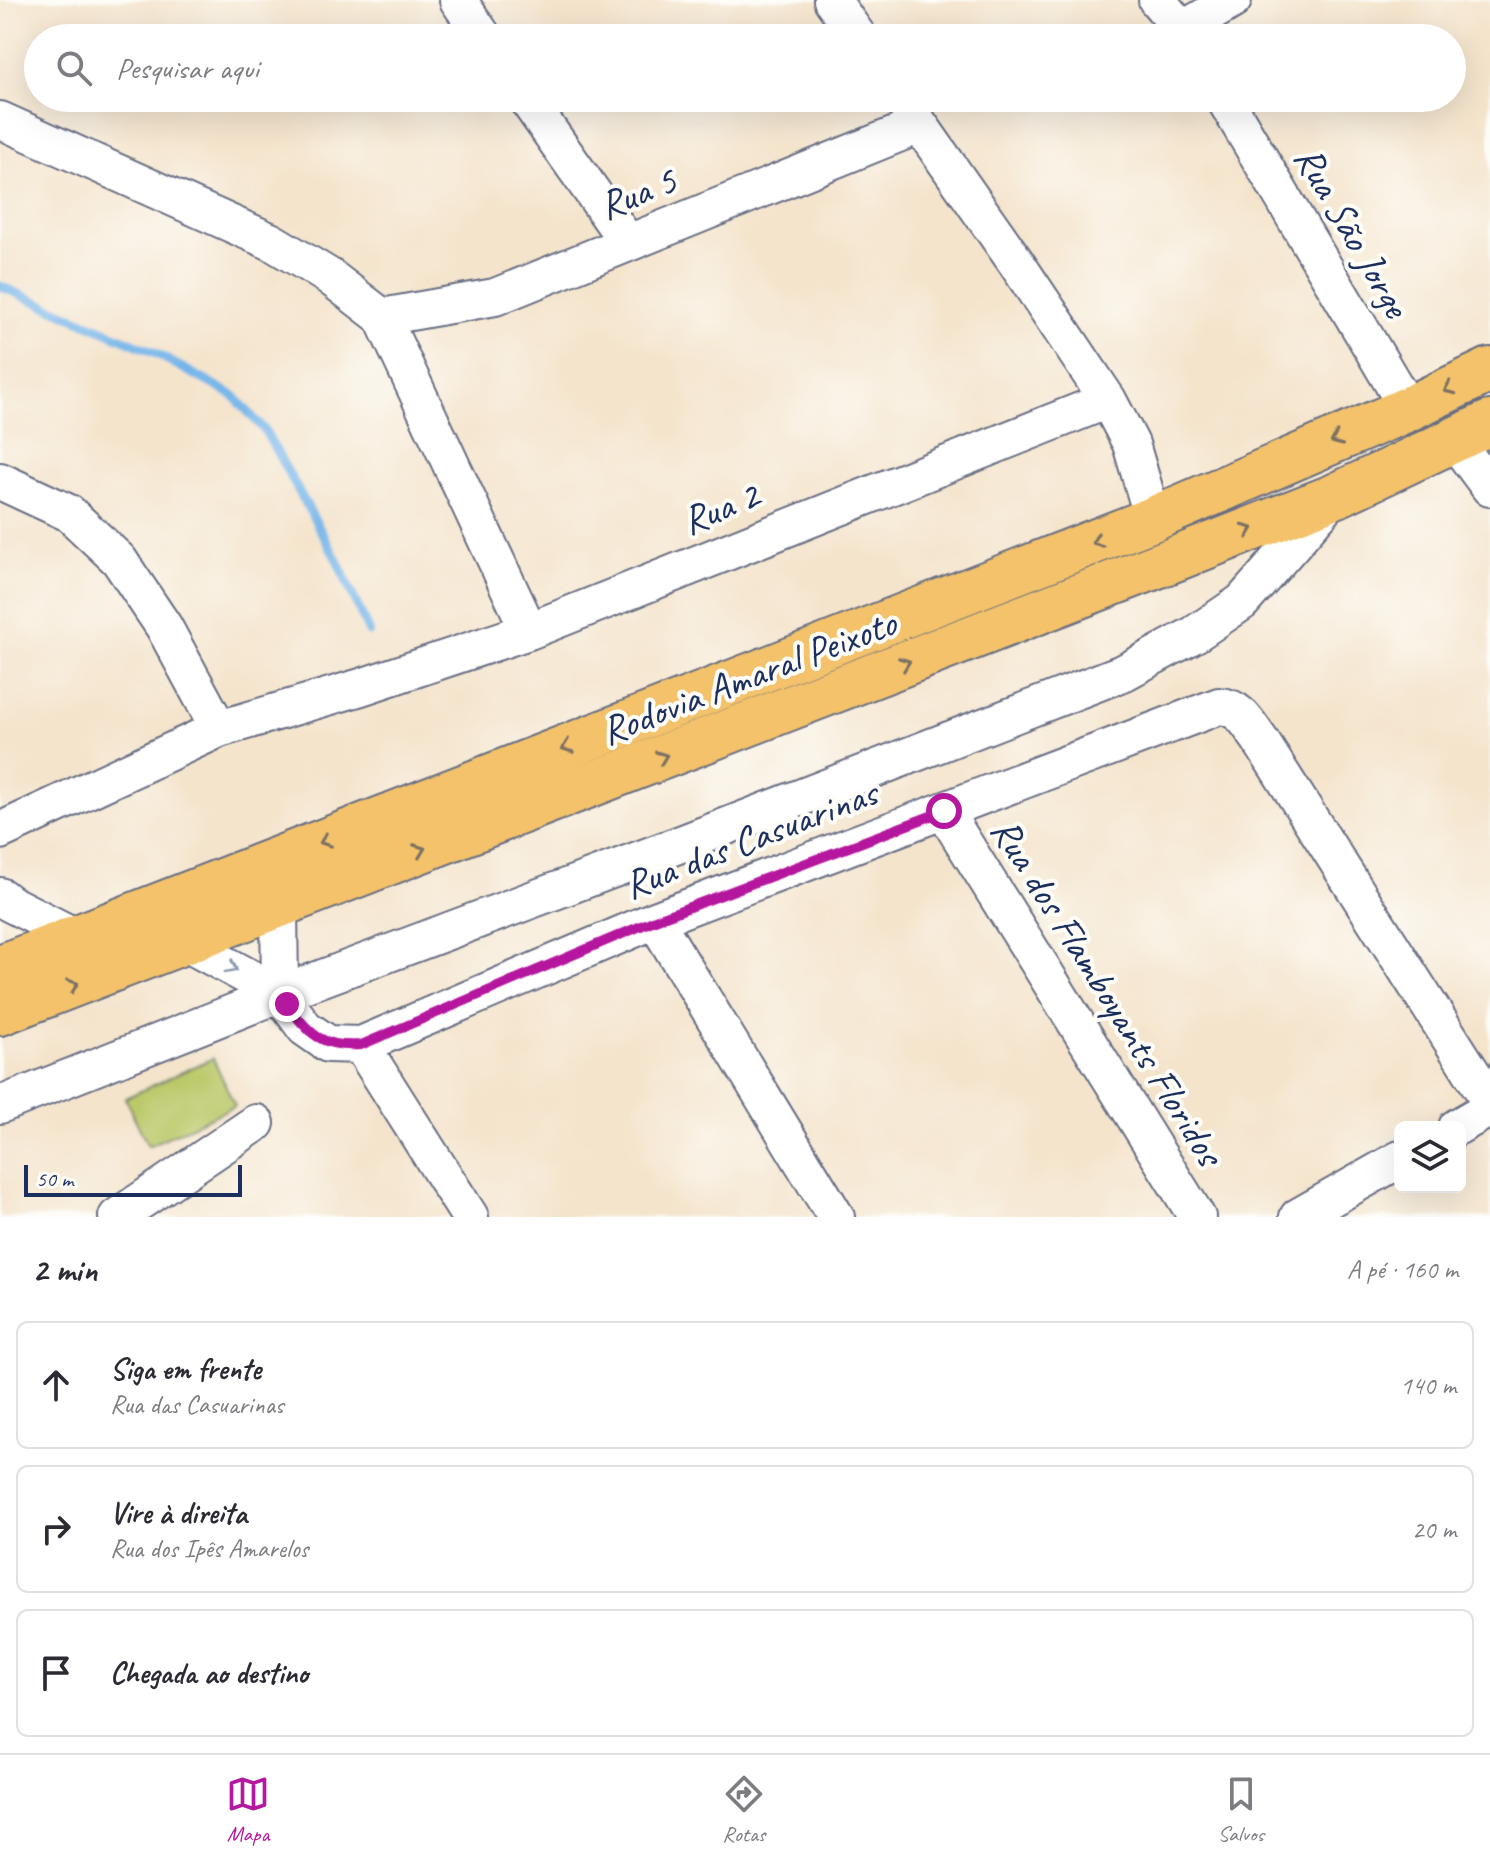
<!DOCTYPE html>
<html lang="pt">
<head>
<meta charset="utf-8">
<style>
	:root { --surface:#fff; --page:#f7f7f7; --text:#2b2b33; --muted:#7c7c81; --line:#e1e1e2; --accent:#b5179e }
	body { margin:0; font-family:Caveat,sans-serif; background:var(--page); color:var(--text) }
	.controls { position:absolute; right:24px; bottom:24px; display:grid; overflow:hidden; border-radius:12px; box-shadow:0 8px 32px #0002 }
	.controls button { width:72px; height:72px; display:grid; place-items:center; padding:0; border:0; border-bottom:2px solid var(--line); background:var(--surface); color:var(--text); font:40px sans-serif }
	.scale { position:absolute; left:24px; bottom:20px; width:218px; box-sizing:border-box; padding-left:8px; border:4px solid #1b2f5e; border-top:0; font-size:22px; line-height:28px; white-space:nowrap; color:#1b2f5e; -webkit-text-stroke:6px #fdfcf7; paint-order:stroke }
	.stop { position:absolute; width:24px; height:24px; margin:-18px; border:6px solid #b5179e; border-radius:50%; background:#fff }
	.stop.end { background:#b5179e; border-color:#fff; box-shadow:0 2px 8px #0008 }
	.list { margin:0; padding:0; list-style:none }
	h2 { display:flex; justify-content:space-between; align-items:center; height:104px; margin:0; padding:0 32px; font-size:34px }
	h2 small { font-size:26px; font-weight:400; color:var(--muted) }
	.list li { display:grid; grid-template-columns:52px 1fr auto; gap:24px; align-items:center; box-sizing:border-box; height:128px; margin:0 16px 16px; padding:0 16px; border:2px solid var(--line); border-radius:12px }
	.list b { display:block; font-size:30px; white-space:nowrap }
	.list p { margin:0; font-size:26px; white-space:nowrap; color:var(--muted) }
	.list em { font-size:26px; font-style:normal; color:var(--muted) }
	.icon { flex:none; width:44px; height:44px; fill:none; stroke:currentColor; stroke-width:2; stroke-linecap:round; stroke-linejoin:round }
	.map { position:relative; flex:none; width:1490px; height:1217px; overflow:hidden }
	.search { position:absolute; background:var(--surface); box-shadow:0 8px 32px #0002; left:24px; right:24px; top:24px; height:88px; display:flex; align-items:center; gap:20px; box-sizing:border-box; padding:0 28px; border-radius:44px; color:var(--muted); font-size:30px }
	.sheet { height:536px; background:var(--surface) }
	nav { display:flex; justify-content:space-around; align-items:center; box-sizing:border-box; height:112px; border-top:2px solid var(--line); background:var(--surface); font-size:22px; color:var(--muted) }
	nav a { display:grid; justify-items:center; gap:4px }
	nav .on { color:var(--accent) }
	.map>svg:first-child { display:block }
	.green { fill:#bcc96b; stroke:#6c7c64; stroke-width:2 }
	.lines { fill:none; stroke-linecap:round; stroke-linejoin:round }
	.stream { stroke:#74b5e9; stroke-width:9 }
	.minor-casing { stroke:#676e84; stroke-width:40 }
	.highway-casing { stroke:#676e84; stroke-width:48 }
	.minor { stroke:#fff; stroke-width:36 }
	.highway { stroke:#f3c26a; stroke-width:44 }
	.oneway { stroke:#7c7163 }
	.oneway2 { stroke:#8d97ae }
	.route { stroke:#b5179e; stroke-width:10 }
	.labels { text-anchor:middle; stroke-width:8; stroke-linejoin:round; paint-order:stroke }
	.street-label { font-size:40px; fill:#1b2f5e; stroke:#fdfcf7 }
</style>
</head>
<body>
<div class="map">
<svg width="1490" height="1217" viewBox="0 0 1490 1217">
	<rect width="100%" height="100%" fill="#fdfcf7"/>
	<filter id="ink" filterUnits="userSpaceOnUse"><feTurbulence type="fractalNoise" baseFrequency=".0125" numOctaves="2"/><feDisplacementMap in="SourceGraphic" scale="16" xChannelSelector="R" yChannelSelector="G"/><feConvolveMatrix kernelMatrix="1 2 1 2 8 2 1 2 1" color-interpolation-filters="sRGB"/></filter>
	<filter id="wash" filterUnits="userSpaceOnUse"><feTurbulence type="fractalNoise" baseFrequency=".006" numOctaves="4" result="noise"/><feDisplacementMap in="SourceGraphic" scale="32" xChannelSelector="R" yChannelSelector="G"/><feGaussianBlur stdDeviation="1.8" result="paint"/><feColorMatrix in="noise" values="0 0 0 0 0 0 0 0 0 0 0 0 0 0 0 0 0 1.4 0 .05"/><feComposite in="paint" operator="in"/></filter>
	<g filter="url(#wash)">
		<rect width="100%" height="100%" fill="#f4e4cc"/>
		<path class="green" d="M213,1058L235,1106L148,1146L125,1098Z"/>
		<g class="lines">
			<path class="stream" d="M0,286L149,350L234,396L265,431L336,558L369,632"/>
		</g>
	</g>
	<g filter="url(#ink)">
		<g class="lines">
			<defs>
				<path id="minor" d="M458,0L484,38
					M832,0L859,38
					M1157,0L1189,38
					M1184,29L1233,0
					M526,98L628,243
					M901,98L1015,261L1108,400L1131,444L1153,519
					M1224,98L1408,409
					M0,120L272,242L330,277L382,317L529,631
					M382,317L495,297L920,125
					M1455,441L1490,488
					M0,481L69,513L119,560L164,627L219,729
					M944,811L1197,1217
					M0,831L219,729L361,687L529,631L1108,400
					M0,896L9,903L78,938
					M279,904L280,994
					M655,920L836,1217
					M184,942L280,994L305,1028L328,1044L361,1045L655,920L1219,706C1241,707 1248,724 1260,740L1490,1101
					M361,1045L470,1217
					M0,1105L280,994L678,845L1125,672L1195,634L1242,602L1334,497
					M1457,1127L1490,1108
					M117,1217L256,1123
					M1298,1217L1400,1159"/>
				<path id="highway" d="M0,967L1153,519L1408,409L1490,370
					M0,1013L1175,559L1335,496L1490,423"/>
			</defs>
			<use href="#minor" class="minor-casing"/>
			<use href="#highway" class="highway-casing"/>
			<use href="#minor" class="minor"/>
			<use href="#highway" class="highway"/>
		</g>
		<defs><path id="oneway-chevron" d="M-2-3.5L2.5 0L-2 3.5" fill="none" stroke-width="1.6" stroke-linecap="round" stroke-linejoin="round" transform="scale(2)"/></defs>
		<g class="oneway">
			<use href="#oneway-chevron" transform="translate(1449 389) rotate(155)"/>
			<use href="#oneway-chevron" transform="translate(1336 440) rotate(157)"/>
			<use href="#oneway-chevron" transform="translate(1248 530) rotate(-22)"/>
			<use href="#oneway-chevron" transform="translate(1097 541) rotate(159)"/>
			<use href="#oneway-chevron" transform="translate(905 663) rotate(-21)"/>
			<use href="#oneway-chevron" transform="translate(567 747) rotate(159)"/>
			<use href="#oneway-chevron" transform="translate(662 757) rotate(-21)"/>
			<use href="#oneway-chevron" transform="translate(325 841) rotate(159)"/>
			<use href="#oneway-chevron" transform="translate(420 850) rotate(-21)"/>
			<use href="#oneway-chevron" transform="translate(73 985) rotate(-21)"/>
		</g>
		<use class="oneway2" href="#oneway-chevron" transform="translate(232 968) rotate(28)"/>
	</g>
	<g class="lines" filter="url(#ink)">
		<path class="route" d="M287,1004C309,1034 322,1048 361,1045L655,920L944,811"/>
	</g>
	<g class="labels">
		<g class="street-label">
			<text transform="translate(637 192) rotate(-22)" y="14">Rua 5</text>
			<text transform="translate(1353 231) rotate(60)" y="14">Rua São Jorge</text>
			<text transform="translate(720 507) rotate(-22)" y="14">Rua 2</text>
			<text transform="translate(748 676) rotate(-21)" y="14">Rodovia Amaral Peixoto</text>
			<text transform="translate(750 838) rotate(-21)" y="14">Rua das Casuarinas</text>
			<text transform="translate(1108 991) rotate(58)" y="14">Rua dos Flamboyants Floridos</text>
		</g>
	</g>
</svg>
<div class="controls">
<button><svg class="icon" aria-label="layers" viewBox="0 0 24 24"><path d="M12 4l9 5-9 5-9-5zM3 14l9 5 9-5"/></svg></button>
</div>
<div class="scale">50 m</div>
<div class="stop" style="left:944px;top:811px"></div>
<div class="stop end" style="left:287px;top:1004px"></div>
<div class="search"><svg class="icon" aria-label="search" viewBox="0 0 24 24"><circle cx="10" cy="10" r="6"/><path d="M15 15l6 6"/></svg>Pesquisar aqui</div>
</div>
<section class="sheet">
<h2>2 min<small>A pé · 160 m</small></h2>
<ul class="list">
<li><svg class="icon" aria-label="ahead" viewBox="0 0 24 24"><path d="M12 20V5M6 11l6-6 6 6"/></svg><div><b>Siga em frente</b><p>Rua das Casuarinas</p></div><em>140 m</em></li>
<li><svg class="icon" aria-label="right" viewBox="0 0 24 24"><path d="M7 20v-9h11M14 6l5 5-5 5"/></svg><div><b>Vire à direita</b><p>Rua dos Ipês Amarelos</p></div><em>20 m</em></li>
<li><svg class="icon" aria-label="arrive" viewBox="0 0 24 24"><path d="M6 21V4h12l-3 4 3 4H6"/></svg><div><b>Chegada ao destino</b></div></li>
</ul>
</section>
<nav>
<a class="on"><svg class="icon" aria-label="map" viewBox="0 0 24 24"><path d="M3 6l6-2 6 2 6-2v14l-6 2-6-2-6 2zM9 4v14M15 6v14"/></svg>Mapa</a>
<a><svg class="icon" aria-label="directions" viewBox="0 0 24 24"><path d="M12 3l9 9-9 9-9-9zM9 14v-3h6M13 9l2 2-2 2"/></svg>Rotas</a>
<a><svg class="icon" aria-label="saved" viewBox="0 0 24 24"><path d="M7 4h10v16l-5-4-5 4z"/></svg>Salvos</a>
</nav>
</body>
</html>
